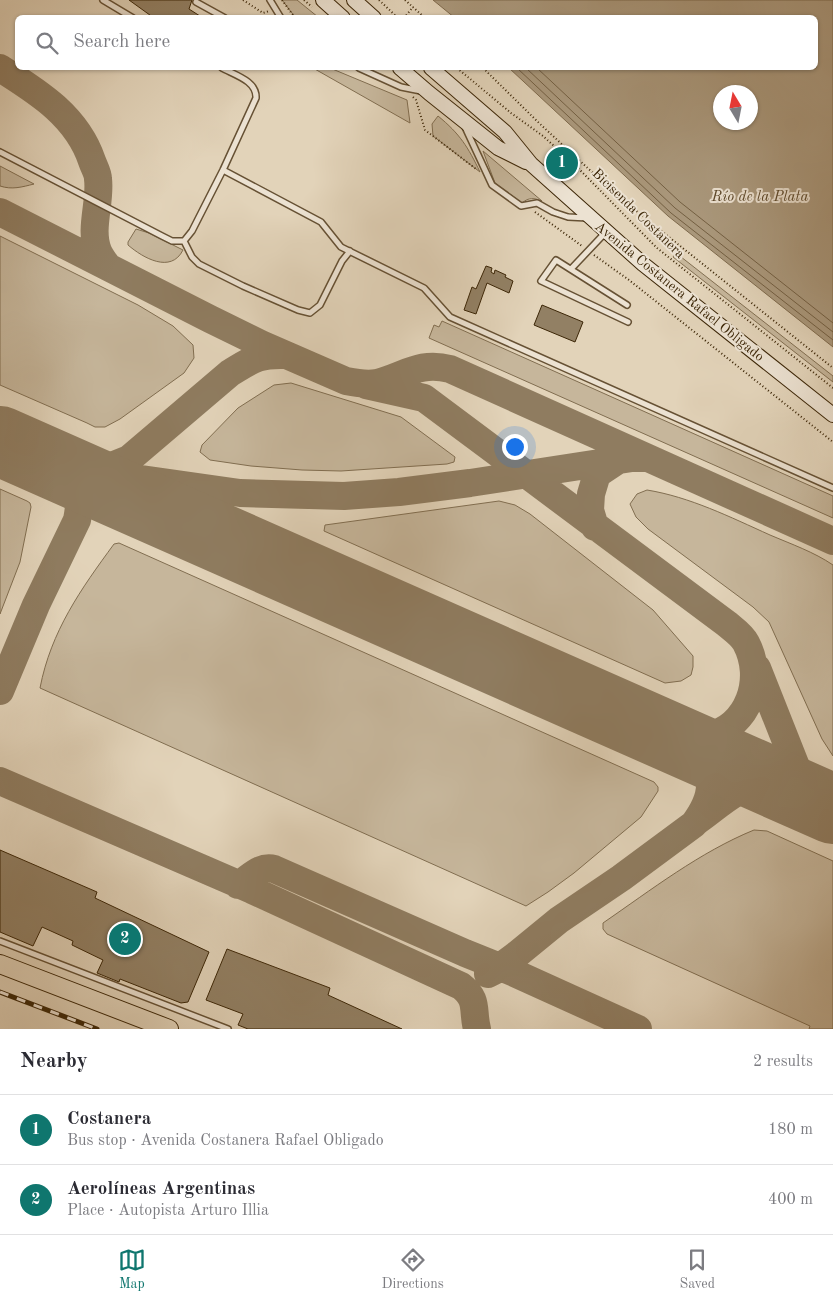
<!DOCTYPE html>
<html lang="en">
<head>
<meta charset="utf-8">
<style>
	:root { --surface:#fff; --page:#f7f7f7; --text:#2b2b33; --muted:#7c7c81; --line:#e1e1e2; --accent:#0f766e }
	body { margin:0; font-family:"Old Standard TT",serif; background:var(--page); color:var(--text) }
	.compass { position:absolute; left:713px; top:85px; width:45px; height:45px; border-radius:50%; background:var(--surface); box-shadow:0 1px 4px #0004; rotate:350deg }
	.you { position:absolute; left:514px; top:446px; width:18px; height:18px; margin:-12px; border:4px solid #fff; border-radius:50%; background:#1a73e8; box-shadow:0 0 0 8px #1a73e833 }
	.badge { display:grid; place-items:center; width:32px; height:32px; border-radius:50%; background:var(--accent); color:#fff; font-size:16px; font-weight:700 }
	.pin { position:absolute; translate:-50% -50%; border:2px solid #fff; box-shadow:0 1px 5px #0006 }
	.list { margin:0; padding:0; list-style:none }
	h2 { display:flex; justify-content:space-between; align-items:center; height:65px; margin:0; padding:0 20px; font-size:21px }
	h2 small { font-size:16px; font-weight:400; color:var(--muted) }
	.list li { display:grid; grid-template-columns:32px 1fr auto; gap:15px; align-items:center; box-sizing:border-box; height:70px; padding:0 20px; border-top:1px solid var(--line) }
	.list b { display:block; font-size:19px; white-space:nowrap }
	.list p { margin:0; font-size:16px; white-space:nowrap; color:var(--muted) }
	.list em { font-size:16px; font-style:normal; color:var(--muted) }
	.icon { flex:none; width:28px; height:28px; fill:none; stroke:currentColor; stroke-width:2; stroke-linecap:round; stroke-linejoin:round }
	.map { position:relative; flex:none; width:833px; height:1029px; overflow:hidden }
	.search { position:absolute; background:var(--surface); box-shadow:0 1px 4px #0004; left:15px; right:15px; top:15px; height:55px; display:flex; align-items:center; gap:12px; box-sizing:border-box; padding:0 18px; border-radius:8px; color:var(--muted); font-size:19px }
	.sheet { height:205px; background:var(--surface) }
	nav { display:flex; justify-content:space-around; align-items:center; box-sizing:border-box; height:70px; border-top:1px solid var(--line); background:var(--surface); font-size:14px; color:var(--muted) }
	nav a { display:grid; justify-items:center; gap:2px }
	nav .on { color:var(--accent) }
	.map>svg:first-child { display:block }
	.green { fill:#c6b69b; stroke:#816e51 }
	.water { fill:#aa987c; stroke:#7e6a4d; fill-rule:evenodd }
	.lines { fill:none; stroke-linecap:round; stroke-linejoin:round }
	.shore { stroke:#735f42; stroke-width:1 }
	.taxiway { stroke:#8f7c60; stroke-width:28 }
	.runway { stroke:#8f7c60; stroke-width:70 }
	.building { fill:#928064; stroke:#3c2607 }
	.lane-casing { stroke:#665134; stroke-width:8 }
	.secondary-casing { stroke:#3c2607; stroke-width:16 }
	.highway-casing { stroke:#3c2607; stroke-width:20 }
	.path { stroke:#3c2607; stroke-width:2; stroke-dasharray:1 2.5; stroke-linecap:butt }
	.lane { stroke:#ece2d2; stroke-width:5 }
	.secondary { stroke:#ece2d2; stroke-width:14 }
	.highway { stroke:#e2d3b9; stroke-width:18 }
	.rail-casing { stroke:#3c2607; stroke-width:5 }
	.rail { stroke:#ece2d2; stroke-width:3; stroke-dasharray:9; stroke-linecap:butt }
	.labels { text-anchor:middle; stroke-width:4; stroke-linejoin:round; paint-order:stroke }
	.street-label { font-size:14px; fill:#3c2607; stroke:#ece2d2 }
	.water-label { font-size:15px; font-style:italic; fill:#5d482a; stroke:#ece2d2 }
</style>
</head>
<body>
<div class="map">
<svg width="833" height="1029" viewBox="0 0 833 1029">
	<rect width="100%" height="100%" fill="#e2d3b9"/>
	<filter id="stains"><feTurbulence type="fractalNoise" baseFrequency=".004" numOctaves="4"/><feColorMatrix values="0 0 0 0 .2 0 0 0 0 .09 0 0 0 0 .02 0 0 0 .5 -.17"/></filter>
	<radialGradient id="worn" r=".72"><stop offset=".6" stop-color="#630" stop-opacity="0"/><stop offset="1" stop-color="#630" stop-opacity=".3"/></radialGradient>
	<path class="green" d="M282,0H297L318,17H295Z
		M313,68H330L407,100L410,123Z
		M438,116C460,134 468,147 480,172L433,136L432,124Z
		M483,151L542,201C534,198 529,197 522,203L495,183Z
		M0,166L34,184C22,187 12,190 0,186Z
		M136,229L149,233L183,250C171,274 143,258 128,245V242Z
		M0,236L138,305L173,326L193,345L194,358L184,373L120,419L105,427H95L87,423L0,385Z
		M676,253L833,376V382L673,257Z
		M442,321L833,496V518L429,338L434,325L439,327Z
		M291,383L401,417L455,457L454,462L447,464L341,471L302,470L251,466L210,460L200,452L202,445L238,408L274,385Z
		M0,489L27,501L30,503L31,507L20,562L0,614Z
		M647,490C690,497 730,517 770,535C791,544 814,552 833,565V756L822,739L769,622L753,607L648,529L636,517L630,504L637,494Z
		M499,501L515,505L530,514L653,610L693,656V667L691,675L681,681L665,683L324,531L325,525Z
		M119,543L654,782L658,787V791L641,817L574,873L548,892L526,906L40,688C51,631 81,589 114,544Z
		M754,830L767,831L833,861V1029H809L810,1026L607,934L603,929V923C651,890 700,852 754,830Z"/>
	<path class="water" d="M433,0H833V347L668,216L509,68H816V18H455ZM720,92H750V122H720Z"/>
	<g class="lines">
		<path class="shore" d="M517,68L671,213L833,340
			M526,68L675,208L833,332
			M537,68L680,202L833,323"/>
		<path class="taxiway" d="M0,68C38,92 77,116 92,161C94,167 98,173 98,179C101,202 89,229 98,251C100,257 105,262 108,267
			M0,212L210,319L261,344L346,381C356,383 367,385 377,383C405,376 419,361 450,369L833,541
			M366,385L424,398L727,624C734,630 742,635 746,643C765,679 749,726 708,736C690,740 675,736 658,732
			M95,470L109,467L129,459L230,373C253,359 258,354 286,355
			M85,471L240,493L344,496L399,492L470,483L632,458H645
			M595,527L590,510L591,494L597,474L618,460
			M757,668L801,779L811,795L829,807
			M0,691L36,605L77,520C83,490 77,484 54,466
			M0,781L252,890L461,986C479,1000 472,1010 477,1029
			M697,821C715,809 742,782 765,784C772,784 780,787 788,789
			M238,885C250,878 260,865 274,869L465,953L510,971L638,1029
			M488,974L496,970L515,956L559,920L621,878L694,824C716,794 716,773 690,746"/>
		<path class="runway" d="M0,441L833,809"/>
	</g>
	<path class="building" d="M129,0H192L189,9L203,18H154Z
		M486,266L492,268L491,272L494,274L495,270L506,275L505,277L513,281L509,293L487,283L476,314L464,310L472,287L476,289Z
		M542,305L583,322L575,342L534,325Z
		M0,850L97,892L95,898L209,952L188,1002L181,1003L120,979L119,982L97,973L103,960L72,945L73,941L42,927L33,946L0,932Z
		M227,949L330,988L328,995L402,1029H248L238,1025L243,1014L206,1000Z"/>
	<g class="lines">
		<defs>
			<path id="lane" d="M103,0L133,18
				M270,0L281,18
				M196,2L225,18
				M359,68L401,87L421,91
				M465,127L492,185L521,206L537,203L553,212L568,217L588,218
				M0,152L162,236L172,241H184L192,231L223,170L256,98C257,81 235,75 222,68
				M223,170L321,222L341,247L424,288L450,317L833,488
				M184,241L192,257L199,264L243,286L298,310L310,313L320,305L342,261L350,251
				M571,269L605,233
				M627,305L556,260L541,281L628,322
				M0,941L228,1029"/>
			<path id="secondary" d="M323,0L343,18
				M354,0L374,18
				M400,68L429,93L498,148L526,162
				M431,68L505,132L531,164L643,264L833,415"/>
			<path id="highway" d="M0,964L169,1029"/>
		</defs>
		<use href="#lane" class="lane-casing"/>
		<use href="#secondary" class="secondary-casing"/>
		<use href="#highway" class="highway-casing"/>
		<path class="path" d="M243,0L263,13L269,11
			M282,0L295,18
			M304,0L312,7
			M379,0L398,18
			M405,0L425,18
			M404,18L413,7
			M457,68L511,113L543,136L575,165L657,248L833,388
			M483,68L539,123L620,198L833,368
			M413,97L416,100L425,130L476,169
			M535,212L582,246
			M594,255L629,280L833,442"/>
		<use href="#lane" class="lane"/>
		<use href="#secondary" class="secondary"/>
		<use href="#highway" class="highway"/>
		<defs>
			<path id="rail" d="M0,992L97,1029"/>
		</defs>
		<use href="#rail" class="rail-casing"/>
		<use href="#rail" class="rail"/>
	</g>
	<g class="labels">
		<g class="street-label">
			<text transform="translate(639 213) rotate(44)" y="5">Bicisenda Costanera</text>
			<text transform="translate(680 291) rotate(39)" y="5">Avenida Costanera Rafael Obligado</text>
		</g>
		<g class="water-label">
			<text x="760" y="201">Río de la Plata</text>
		</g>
	</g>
	<rect width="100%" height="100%" filter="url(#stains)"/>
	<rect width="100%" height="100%" fill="url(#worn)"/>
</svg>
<svg class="compass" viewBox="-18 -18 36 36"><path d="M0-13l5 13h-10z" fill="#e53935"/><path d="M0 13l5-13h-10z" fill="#7c7c81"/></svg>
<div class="you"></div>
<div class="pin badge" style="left:562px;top:163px">1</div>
<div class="pin badge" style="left:125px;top:939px">2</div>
<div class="search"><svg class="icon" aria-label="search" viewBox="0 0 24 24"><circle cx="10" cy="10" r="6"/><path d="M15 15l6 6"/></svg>Search here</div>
</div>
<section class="sheet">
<h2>Nearby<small>2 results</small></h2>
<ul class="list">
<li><span class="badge">1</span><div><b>Costanera</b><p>Bus stop · Avenida Costanera Rafael Obligado</p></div><em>180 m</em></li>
<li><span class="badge">2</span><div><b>Aerolíneas Argentinas</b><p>Place · Autopista Arturo Illia</p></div><em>400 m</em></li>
</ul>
</section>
<nav>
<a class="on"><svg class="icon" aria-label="map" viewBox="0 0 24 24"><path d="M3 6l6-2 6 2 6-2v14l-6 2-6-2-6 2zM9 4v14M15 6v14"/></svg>Map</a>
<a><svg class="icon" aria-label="directions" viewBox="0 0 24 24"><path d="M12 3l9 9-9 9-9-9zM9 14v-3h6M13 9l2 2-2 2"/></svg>Directions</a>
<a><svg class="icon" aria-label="saved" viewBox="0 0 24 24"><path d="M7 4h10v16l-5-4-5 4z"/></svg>Saved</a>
</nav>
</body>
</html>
